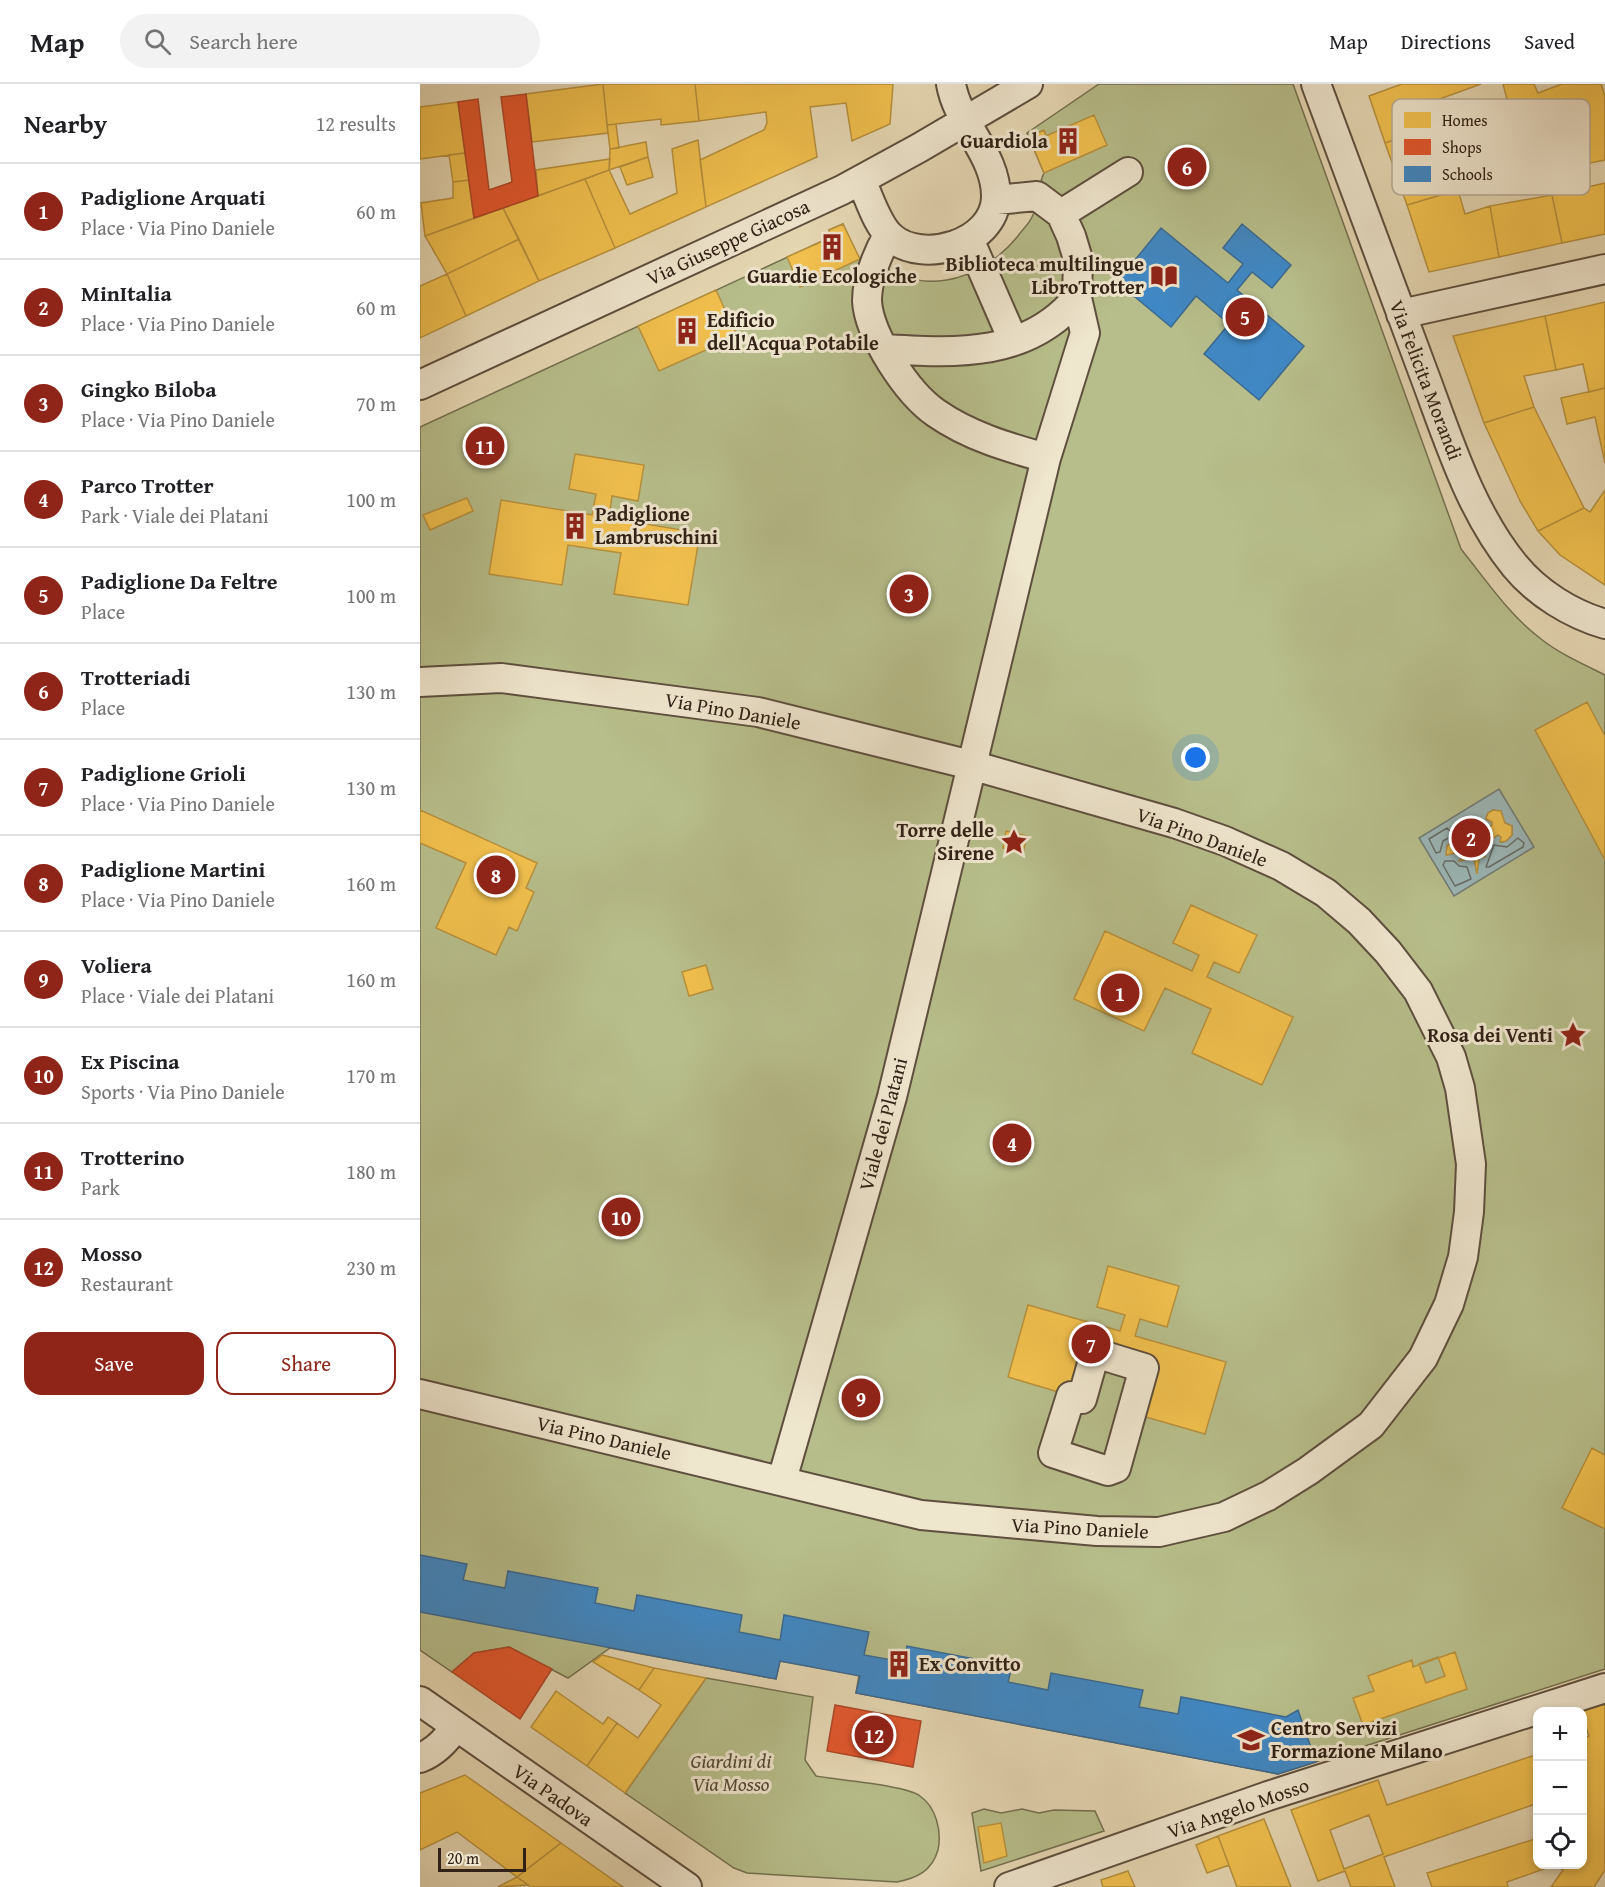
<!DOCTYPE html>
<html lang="en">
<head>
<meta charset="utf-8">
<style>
	:root { --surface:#fff; --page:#f2f2f2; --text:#202124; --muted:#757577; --line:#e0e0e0; --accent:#8f2418 }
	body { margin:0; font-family:"Gentium Book Plus",serif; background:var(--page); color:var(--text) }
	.controls { position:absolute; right:18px; bottom:18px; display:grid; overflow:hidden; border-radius:12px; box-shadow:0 3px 9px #0003 }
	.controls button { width:54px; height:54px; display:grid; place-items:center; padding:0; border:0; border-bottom:2px solid var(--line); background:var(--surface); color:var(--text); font:30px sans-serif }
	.scale { position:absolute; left:18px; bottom:15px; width:88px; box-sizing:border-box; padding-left:6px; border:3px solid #312116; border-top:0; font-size:16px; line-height:21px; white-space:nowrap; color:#312116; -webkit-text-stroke:4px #efe6ce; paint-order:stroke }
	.you { position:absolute; left:776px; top:674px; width:21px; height:21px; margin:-15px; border:4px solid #fff; border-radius:50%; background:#1a73e8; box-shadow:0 0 0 9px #1a73e833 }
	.badge { display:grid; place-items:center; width:39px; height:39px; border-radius:50%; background:var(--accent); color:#fff; font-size:20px; font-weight:700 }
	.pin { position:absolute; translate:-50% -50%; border:3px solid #fff; box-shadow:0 2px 6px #0006 }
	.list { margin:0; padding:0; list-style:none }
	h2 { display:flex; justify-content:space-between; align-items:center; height:78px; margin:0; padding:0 24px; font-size:26px }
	h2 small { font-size:20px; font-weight:400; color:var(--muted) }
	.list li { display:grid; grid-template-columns:39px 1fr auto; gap:18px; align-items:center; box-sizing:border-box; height:96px; padding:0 24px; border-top:2px solid var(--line) }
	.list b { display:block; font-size:22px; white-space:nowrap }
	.list p { margin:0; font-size:20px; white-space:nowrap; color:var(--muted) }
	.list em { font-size:20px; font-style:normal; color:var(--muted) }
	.actions { display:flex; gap:12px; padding:18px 24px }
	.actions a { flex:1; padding:14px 0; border:2px solid var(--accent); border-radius:18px; text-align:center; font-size:21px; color:var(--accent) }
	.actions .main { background:var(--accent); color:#fff }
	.icon { flex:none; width:33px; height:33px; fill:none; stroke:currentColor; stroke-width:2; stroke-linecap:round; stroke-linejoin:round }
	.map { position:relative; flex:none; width:1185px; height:1803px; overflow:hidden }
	header { display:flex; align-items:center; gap:36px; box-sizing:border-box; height:84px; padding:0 30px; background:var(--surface); border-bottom:2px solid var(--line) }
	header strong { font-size:28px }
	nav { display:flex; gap:33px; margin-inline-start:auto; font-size:21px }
	.search { width:420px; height:54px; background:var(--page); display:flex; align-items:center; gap:15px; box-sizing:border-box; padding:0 21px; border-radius:33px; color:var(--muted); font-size:22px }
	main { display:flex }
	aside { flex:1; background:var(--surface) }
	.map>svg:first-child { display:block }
	.green { fill:#b7be8b; stroke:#747050; stroke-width:1.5 }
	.water { fill:#9bb7b8; stroke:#717b77; stroke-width:1.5; fill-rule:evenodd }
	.homes { fill:#f2c14e; stroke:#b8913d; stroke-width:1.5; fill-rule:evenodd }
	.shops { fill:#e4572e; stroke:#ae4727; stroke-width:1.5 }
	.schools { fill:#3f88c5; stroke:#3b6990; stroke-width:1.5 }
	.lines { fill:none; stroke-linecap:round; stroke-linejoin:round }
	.shore { stroke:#666c67; stroke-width:1.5 }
	.minor-casing { stroke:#5e4f3e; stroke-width:32 }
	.minor { stroke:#efe6ce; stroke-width:28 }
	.labels { text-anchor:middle; stroke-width:6; stroke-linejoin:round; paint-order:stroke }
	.poi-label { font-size:20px; font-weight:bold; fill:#312116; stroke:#efe6ce; text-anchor:end }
	.street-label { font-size:20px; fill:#312116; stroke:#efe6ce }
	.park-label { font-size:20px; font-style:italic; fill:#524833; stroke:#efe6ce }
	.key { fill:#efe6ce; stroke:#b6ab97; stroke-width:1.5 }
	.key-label { font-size:16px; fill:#312116 }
</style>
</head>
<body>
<header>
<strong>Map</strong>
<div class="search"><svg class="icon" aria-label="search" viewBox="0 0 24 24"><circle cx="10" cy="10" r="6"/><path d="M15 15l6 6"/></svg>Search here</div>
<nav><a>Map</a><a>Directions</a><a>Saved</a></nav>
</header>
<main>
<aside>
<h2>Nearby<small>12 results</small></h2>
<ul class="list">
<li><span class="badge">1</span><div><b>Padiglione Arquati</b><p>Place · Via Pino Daniele</p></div><em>60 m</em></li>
<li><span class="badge">2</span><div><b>MinItalia</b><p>Place · Via Pino Daniele</p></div><em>60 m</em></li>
<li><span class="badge">3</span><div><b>Gingko Biloba</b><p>Place · Via Pino Daniele</p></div><em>70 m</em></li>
<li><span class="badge">4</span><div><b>Parco Trotter</b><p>Park · Viale dei Platani</p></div><em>100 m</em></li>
<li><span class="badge">5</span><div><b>Padiglione Da Feltre</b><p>Place</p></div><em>100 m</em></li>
<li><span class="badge">6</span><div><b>Trotteriadi</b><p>Place</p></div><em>130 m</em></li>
<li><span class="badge">7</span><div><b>Padiglione Grioli</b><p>Place · Via Pino Daniele</p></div><em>130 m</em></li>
<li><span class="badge">8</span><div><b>Padiglione Martini</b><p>Place · Via Pino Daniele</p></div><em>160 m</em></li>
<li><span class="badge">9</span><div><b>Voliera</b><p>Place · Viale dei Platani</p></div><em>160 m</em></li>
<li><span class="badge">10</span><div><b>Ex Piscina</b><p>Sports · Via Pino Daniele</p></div><em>170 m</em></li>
<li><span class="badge">11</span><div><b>Trotterino</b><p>Park</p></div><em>180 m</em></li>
<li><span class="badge">12</span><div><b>Mosso</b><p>Restaurant</p></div><em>230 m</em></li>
</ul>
<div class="actions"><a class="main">Save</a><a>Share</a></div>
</aside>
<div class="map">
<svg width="1185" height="1803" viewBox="0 0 1185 1803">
	<rect width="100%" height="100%" fill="#e6d8b4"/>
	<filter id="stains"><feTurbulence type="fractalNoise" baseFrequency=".00333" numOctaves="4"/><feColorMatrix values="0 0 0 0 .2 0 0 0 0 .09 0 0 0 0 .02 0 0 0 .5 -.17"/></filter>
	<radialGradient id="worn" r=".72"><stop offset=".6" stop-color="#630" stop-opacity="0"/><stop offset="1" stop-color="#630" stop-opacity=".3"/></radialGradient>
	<path class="green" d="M679,0H873L1041,465C1066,496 1089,531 1121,555C1140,570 1163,580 1185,591V1585L858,1690L436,1609L439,1591L360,1577L356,1595L190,1564L148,1594L89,1563L54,1569L32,1588L0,1566V343L411,153L409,146L423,140L439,175L448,171C497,215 559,200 598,152C602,146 609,140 612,133C619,119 617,103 624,89L607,49Z
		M286,1594L393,1613L385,1676L396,1692C417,1696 486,1701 500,1712C516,1723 522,1747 518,1766C512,1787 497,1794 477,1798L327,1789L314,1784L205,1709Z
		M564,1725L581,1729L602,1725L619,1729L634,1726L675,1727L684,1747L561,1787L552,1729Z"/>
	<path class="water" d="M1079,705L1114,763L1034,812L999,754ZM1073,726L1085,739L1092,742V751L1086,757L1081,758V753L1078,751L1071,755L1063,767L1065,772L1059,774L1057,789L1054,774L1040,776L1055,762L1072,741V738L1066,735L1068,729Z"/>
	<path class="homes" d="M183,0H275L279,37L241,41V35L187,41Z
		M183,0L188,49L112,58L106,10Z
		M275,0H473L470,40L432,57L426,19L390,23L397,73L286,123L280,76L344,46L347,39L346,28L279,37Z
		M982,0H1061L1014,17L1016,41L965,59L949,12Z
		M1083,0H1114L1118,9L1142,0H1181L1185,12V76L1038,106L1016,41L1088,19Z
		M38,18L45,69L0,75V23Z
		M674,31L687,61L624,89L609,53L624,46L626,52Z
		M196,40L199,64L190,65L187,41Z
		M1016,41L1038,106L987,121L965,59Z
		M278,56L286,123L195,164L165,95L189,86L210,130L257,109L252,65Z
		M226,58L228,73L189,86L190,65Z
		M45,69L49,96L33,98L29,71Z
		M228,73L233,93L207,101L200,83Z
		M190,75L189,86L118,112L116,86Z
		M165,95L195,164L119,197L83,124Z
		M49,96L54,134L5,152L1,119L33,114V98Z
		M1185,99V150L1142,159L1132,111Z
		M1038,106L1045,130L1070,122L1079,173L1009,188L987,121Z
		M1132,111L1142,159L1079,173L1070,122Z
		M83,124L99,155L27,190L5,152Z
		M423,140L440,175L380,203L367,173L412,153L409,146Z
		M99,155L119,197L46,232L27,190Z
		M27,190L46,232L0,254V202Z
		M296,206L317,252L239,287L218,242Z
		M1185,218V304L1169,308L1163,280L1136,286L1125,232Z
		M1125,232L1136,286L1104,292L1114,323L1064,339L1033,252Z
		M1185,304V379L1175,333L1147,340L1141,314Z
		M1114,323L1164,424L1118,447L1100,417L1064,339Z
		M155,370L224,381L218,417L192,412L189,434L280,449L268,521L194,510L201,469L148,461L142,501L69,490L81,416L172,431L176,410L149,405Z
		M1185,406V501L1140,471L1118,447L1164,424L1170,428Z
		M47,414L53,427L10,446L3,431Z
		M1167,618L1185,652V776L1115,646Z
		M0,726L117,779L106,804L114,808L97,847L89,843L76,871L16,844L46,779L0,759Z
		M1073,726L1081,727L1085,739L1092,742V751L1086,757L1080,758L1081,753L1078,751L1071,755L1063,767L1065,773L1059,774L1057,790L1054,774L1039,777L1055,762L1072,741V738L1066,735L1068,729Z
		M586,747L607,752L603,769L583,764Z
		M1031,759L1037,769L1026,771L1027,762Z
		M771,821L837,851L819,889L794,878L787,893L873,933L842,1001L772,969L791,925L745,904L724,947L654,915L685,847L772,887L779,871L753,859Z
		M286,881L293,905L269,912L262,888Z
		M688,1182L759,1202L747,1243L720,1235L715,1252L806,1278L785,1350L712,1329L725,1283L675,1268L662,1315L588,1293L608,1221L700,1247L705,1231L677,1223Z
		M450,1299L456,1323L432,1330L425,1306Z
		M1172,1364L1185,1371V1445L1142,1424Z
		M1035,1568L1047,1605L943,1641L933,1614L954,1607L948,1592L992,1576L993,1583Z
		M182,1571L234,1584L219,1606L173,1578Z
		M1018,1573L1025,1592L1006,1599L999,1580Z
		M234,1584L286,1594L205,1709L167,1682L197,1639L218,1654L241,1621L219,1606Z
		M136,1607L183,1640L188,1633L197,1639L167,1682L111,1643Z
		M1185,1620V1786L1174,1803H1131L1143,1786L1135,1781L1087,1798L1088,1803H1012L1007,1789L1118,1754V1780H1162V1655L1169,1652L1161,1628Z
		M1118,1670V1719L964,1773L975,1803H931L925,1787L898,1797L871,1726L958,1696L967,1721ZM949,1731L963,1770L924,1785L910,1746Z
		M45,1691L141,1759L97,1793L37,1748L0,1766V1709Z
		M844,1735L871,1803H817L798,1752Z
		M581,1739L587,1772L564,1779L558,1743Z
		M798,1752L809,1781L787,1789L776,1761Z
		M141,1759L203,1803H111L97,1793Z
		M708,1787L715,1803H683L681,1796Z
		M97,1793L108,1801L78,1803Z"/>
	<path class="shops" d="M106,10L118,112L54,134L38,18L58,15L69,106L92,98L81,13Z
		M89,1563L132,1585L100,1635L32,1588L54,1569Z
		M415,1621L501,1637L493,1683L407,1667Z"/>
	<path class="schools" d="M822,140L871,181L852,204L832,188L817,206L884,262L839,316L784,270L809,240L776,212L751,243L697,198L741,144L808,199L823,180L803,164Z
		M0,1471L47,1480L43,1496L85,1504L88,1487L178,1504L175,1519L214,1527L217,1511L322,1531L319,1548L360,1556L364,1531L449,1548L444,1571L483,1578L487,1562L592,1582L588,1598L628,1606L631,1589L723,1606L719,1623L758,1630L761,1613L866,1633L878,1626L896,1678L858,1690L436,1609L440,1592L360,1577L356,1595L0,1528Z"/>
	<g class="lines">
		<path class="shore" d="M1057,737L1061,738L1062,742L1051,758L1043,763L1034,751L1056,743Z
			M1027,744L1034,751L1023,757L1020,768L1016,769L1009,755Z
			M1098,754L1104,759L1103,763L1069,783H1066L1074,761L1087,763Z
			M1025,777H1034L1039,782L1047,783L1051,795L1035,802L1023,781Z"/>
		<defs>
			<path id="minor" d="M896,0C931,95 966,190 1002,285C1027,351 1049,426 1095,482C1117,509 1151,530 1185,540
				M441,96C449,113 457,141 471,153C502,181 574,160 576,114C577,71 538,41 531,0
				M641,130L708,88
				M468,151C457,171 447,194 447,217C449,251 487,309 516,329C549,352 587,363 626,374
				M549,155L593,256
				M981,230L1185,185
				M465,265C536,269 607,274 657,214
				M0,301L422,106L499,64L608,0
				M0,598L81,594L338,628L551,681L754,739L805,757L861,782L906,809L939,837L968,868L998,907L1031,973L1040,1004L1051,1080L1049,1128L1043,1173L1029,1220L1003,1274L951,1341L888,1387L848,1412L804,1433L739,1448L677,1447L501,1431L0,1310
				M675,1269L724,1284L696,1384L688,1387L633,1369L651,1312L662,1315Z
				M362,1396L472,1013L626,374L665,249L657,214L658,175L651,152L641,130L617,112L576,116
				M0,1617L267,1803
				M0,1674C15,1668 26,1657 35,1643
				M589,1803L848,1712L1185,1604"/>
		</defs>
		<use href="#minor" class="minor-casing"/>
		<use href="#minor" class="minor"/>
	</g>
	<defs>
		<symbol id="building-bare" viewBox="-9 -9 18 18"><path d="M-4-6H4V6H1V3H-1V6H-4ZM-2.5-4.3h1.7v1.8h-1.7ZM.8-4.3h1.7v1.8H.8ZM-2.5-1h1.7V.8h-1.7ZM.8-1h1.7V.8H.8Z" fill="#8f2418" stroke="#efe6ce" stroke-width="2.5" paint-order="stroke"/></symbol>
		<symbol id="library-bare" viewBox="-9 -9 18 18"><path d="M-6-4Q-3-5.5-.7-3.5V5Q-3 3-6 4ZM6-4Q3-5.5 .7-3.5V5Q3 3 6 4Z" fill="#8f2418" stroke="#efe6ce" stroke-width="2.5" paint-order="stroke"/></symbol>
		<symbol id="sight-bare" viewBox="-9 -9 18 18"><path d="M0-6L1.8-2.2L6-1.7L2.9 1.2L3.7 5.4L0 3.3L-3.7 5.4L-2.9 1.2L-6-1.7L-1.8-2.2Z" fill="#8f2418" stroke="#efe6ce" stroke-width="2.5" paint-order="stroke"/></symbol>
		<symbol id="school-bare" viewBox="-9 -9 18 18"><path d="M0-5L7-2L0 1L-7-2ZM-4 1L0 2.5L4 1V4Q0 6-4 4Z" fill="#8f2418" stroke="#efe6ce" stroke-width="2.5" paint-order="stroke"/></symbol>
	</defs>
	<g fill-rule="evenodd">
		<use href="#building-bare" x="629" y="38" width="38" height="38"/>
		<use href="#building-bare" x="393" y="144" width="38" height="38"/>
		<use href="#library-bare" x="725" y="173" width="38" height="38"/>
		<use href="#building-bare" x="248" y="228" width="38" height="38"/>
		<use href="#building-bare" x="136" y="423" width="38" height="38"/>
		<use href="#sight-bare" x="575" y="739" width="38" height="38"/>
		<use href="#sight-bare" x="1134" y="932" width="38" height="38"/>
		<use href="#building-bare" x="460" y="1561" width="38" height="38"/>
		<use href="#school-bare" x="812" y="1637" width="38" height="38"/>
	</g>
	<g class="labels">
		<g class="poi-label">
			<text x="628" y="64">Guardiola</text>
			<text x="724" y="187">Biblioteca multilingue<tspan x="724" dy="23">LibroTrotter</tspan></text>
			<text x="412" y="199" text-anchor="middle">Guardie Ecologiche</text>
			<text x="287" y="243" text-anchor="start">Edificio<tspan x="287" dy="23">dell'Acqua Potabile</tspan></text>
			<text x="175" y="437" text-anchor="start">Padiglione<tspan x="175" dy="23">Lambruschini</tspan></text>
			<text x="574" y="753">Torre delle<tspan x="574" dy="23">Sirene</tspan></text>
			<text x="1133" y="958">Rosa dei Venti</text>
			<text x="499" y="1587" text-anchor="start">Ex Convitto</text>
			<text x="851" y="1651" text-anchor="start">Centro Servizi<tspan x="851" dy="23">Formazione Milano</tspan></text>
		</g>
		<g class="street-label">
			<text transform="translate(308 158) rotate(-25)" y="7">Via Giuseppe Giacosa</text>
			<text transform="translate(1006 296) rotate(69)" y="7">Via Felicita Morandi</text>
			<text transform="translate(313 627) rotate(10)" y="7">Via Pino Daniele</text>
			<text transform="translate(782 753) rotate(20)" y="7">Via Pino Daniele</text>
			<text transform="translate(463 1040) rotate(-75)" y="7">Viale dei Platani</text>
			<text transform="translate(184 1354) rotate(13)" y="7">Via Pino Daniele</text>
			<text transform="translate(660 1444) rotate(3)" y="7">Via Pino Daniele</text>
			<text transform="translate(133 1711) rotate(35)" y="7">Via Padova</text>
			<text transform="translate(818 1724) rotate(-19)" y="7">Via Angelo Mosso</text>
		</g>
		<g class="park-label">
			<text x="311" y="1684">Giardini di<tspan x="311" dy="23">Via Mosso</tspan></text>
		</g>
	</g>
	<rect x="972" y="15" width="198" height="96" rx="9" class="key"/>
	<rect x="984" y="28" width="27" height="16" fill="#f2c14e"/>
	<rect x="984" y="55" width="27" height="16" fill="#e4572e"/>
	<rect x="984" y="82" width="27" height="16" fill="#3f88c5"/>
	<g class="key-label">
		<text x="1022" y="42">Homes</text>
		<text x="1022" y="69">Shops</text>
		<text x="1022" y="96">Schools</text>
	</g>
	<rect width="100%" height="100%" filter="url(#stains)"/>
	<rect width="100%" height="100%" fill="url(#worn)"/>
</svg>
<div class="controls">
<button>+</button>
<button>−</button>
<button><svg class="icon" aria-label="locate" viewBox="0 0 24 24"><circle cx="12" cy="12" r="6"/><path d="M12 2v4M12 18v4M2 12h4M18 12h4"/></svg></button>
</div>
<div class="scale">20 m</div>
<div class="you"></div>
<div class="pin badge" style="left:700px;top:909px">1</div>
<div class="pin badge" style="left:1051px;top:754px">2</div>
<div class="pin badge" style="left:489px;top:510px">3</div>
<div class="pin badge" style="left:592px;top:1059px">4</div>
<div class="pin badge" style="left:825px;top:233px">5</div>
<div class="pin badge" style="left:767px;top:83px">6</div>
<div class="pin badge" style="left:671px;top:1260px">7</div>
<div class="pin badge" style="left:76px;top:791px">8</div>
<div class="pin badge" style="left:441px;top:1314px">9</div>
<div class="pin badge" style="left:201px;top:1133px">10</div>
<div class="pin badge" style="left:65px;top:362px">11</div>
<div class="pin badge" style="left:454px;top:1651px">12</div>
</div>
</main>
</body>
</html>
